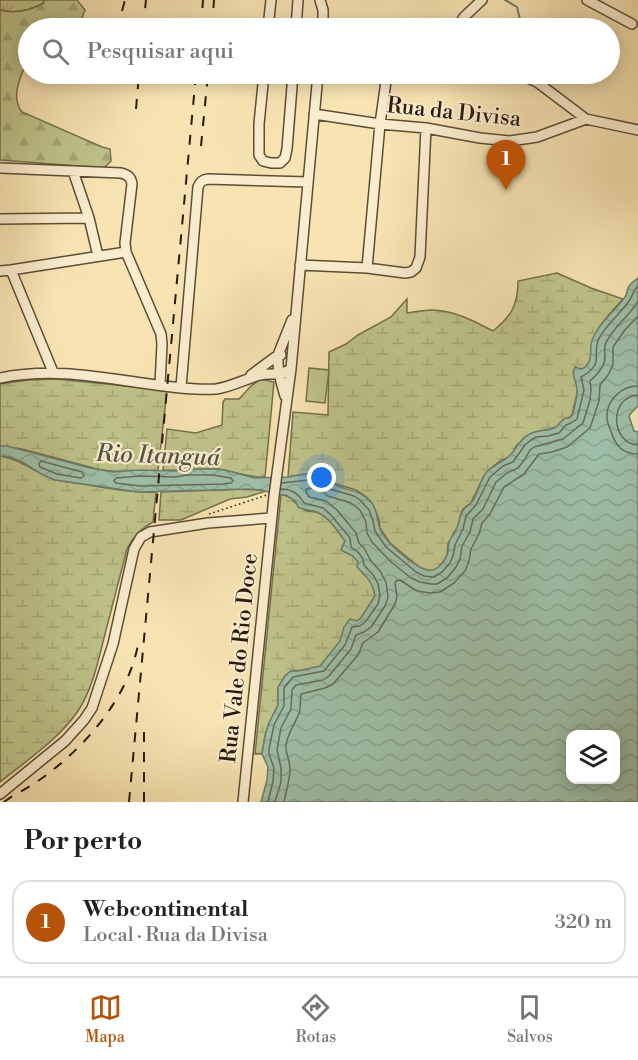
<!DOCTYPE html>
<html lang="pt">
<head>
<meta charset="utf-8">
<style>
	:root { --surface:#fff; --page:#f2f2f2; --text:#222; --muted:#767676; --line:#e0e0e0; --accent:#b45309 }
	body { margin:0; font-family:"Libre Bodoni",serif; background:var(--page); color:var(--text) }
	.controls { position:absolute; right:18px; bottom:18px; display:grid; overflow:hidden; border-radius:12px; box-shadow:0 3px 15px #0003 }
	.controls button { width:54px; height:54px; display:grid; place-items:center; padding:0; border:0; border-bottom:2px solid var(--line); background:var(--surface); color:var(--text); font:30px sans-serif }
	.you { position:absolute; left:322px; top:478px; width:21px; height:21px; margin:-15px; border:4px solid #fff; border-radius:50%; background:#1a73e8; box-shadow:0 0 0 9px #1a73e833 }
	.badge { display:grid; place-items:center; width:39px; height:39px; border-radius:50%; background:var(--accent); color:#fff; font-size:20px; font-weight:700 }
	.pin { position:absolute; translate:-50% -50px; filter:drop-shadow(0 2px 3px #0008) }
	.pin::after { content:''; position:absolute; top:32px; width:21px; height:18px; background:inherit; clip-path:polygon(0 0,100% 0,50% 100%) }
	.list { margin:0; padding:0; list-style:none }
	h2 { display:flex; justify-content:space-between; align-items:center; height:78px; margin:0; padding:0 24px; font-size:26px }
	h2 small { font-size:20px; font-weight:400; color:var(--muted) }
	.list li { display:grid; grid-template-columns:39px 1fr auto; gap:18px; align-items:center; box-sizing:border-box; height:84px; margin:0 12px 12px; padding:0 12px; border:2px solid var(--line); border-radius:18px }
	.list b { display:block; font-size:22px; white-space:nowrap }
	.list p { margin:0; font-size:20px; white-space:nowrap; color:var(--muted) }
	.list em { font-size:20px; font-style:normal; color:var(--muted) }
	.icon { flex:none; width:33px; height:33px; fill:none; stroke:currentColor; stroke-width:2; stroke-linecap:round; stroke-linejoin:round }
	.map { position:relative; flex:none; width:638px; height:802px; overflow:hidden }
	.search { position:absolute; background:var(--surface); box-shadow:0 3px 15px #0003; left:18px; right:18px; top:18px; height:66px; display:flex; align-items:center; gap:15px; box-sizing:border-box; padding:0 21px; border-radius:33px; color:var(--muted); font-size:22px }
	.sheet { height:174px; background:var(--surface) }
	nav { display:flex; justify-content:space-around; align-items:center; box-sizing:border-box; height:84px; border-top:2px solid var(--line); background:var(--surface); font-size:16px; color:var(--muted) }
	nav a { display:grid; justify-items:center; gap:3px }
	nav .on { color:var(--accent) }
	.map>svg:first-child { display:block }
	.grass { fill:url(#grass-tufts); stroke:#746f4c; stroke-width:1.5 }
	.forest { fill:url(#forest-firs); stroke:#746f4c; stroke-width:1.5 }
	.wetland { fill:url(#wetland-marsh); stroke:#746f4c; stroke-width:1.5 }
	.garden { fill:#bfc48b; stroke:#746f4c; stroke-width:1.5 }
	.water { fill:url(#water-waves); stroke:#6f7d6a; stroke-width:1.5; fill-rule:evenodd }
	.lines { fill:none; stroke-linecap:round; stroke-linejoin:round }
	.shore { stroke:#646c5b; stroke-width:1.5 }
	.stream { stroke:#6f7d6a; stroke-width:2 }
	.minor-casing { stroke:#5d4c37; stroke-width:12 }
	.path { stroke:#291a0e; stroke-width:1.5; stroke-dasharray:1.5 3; stroke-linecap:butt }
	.minor { stroke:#faedce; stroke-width:9 }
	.rail { stroke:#291a0e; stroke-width:2; stroke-dasharray:10 10; stroke-linecap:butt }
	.labels { text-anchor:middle; stroke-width:4.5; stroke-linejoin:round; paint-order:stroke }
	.street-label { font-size:22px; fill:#291a0e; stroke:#faedce }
	.water-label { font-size:24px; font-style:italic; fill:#525444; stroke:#faedce }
</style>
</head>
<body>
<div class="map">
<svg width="638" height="802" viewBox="0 0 638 802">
	<defs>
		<pattern id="grass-tufts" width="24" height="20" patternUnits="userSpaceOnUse" patternTransform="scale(1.5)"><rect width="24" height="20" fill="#bfc48b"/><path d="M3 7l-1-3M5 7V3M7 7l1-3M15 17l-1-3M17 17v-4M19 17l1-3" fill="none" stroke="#a4a877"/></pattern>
		<pattern id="forest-firs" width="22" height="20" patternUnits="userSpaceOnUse" patternTransform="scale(1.5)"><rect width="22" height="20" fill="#bfc48b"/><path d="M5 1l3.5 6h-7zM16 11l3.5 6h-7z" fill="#a4a877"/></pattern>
		<pattern id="wetland-marsh" width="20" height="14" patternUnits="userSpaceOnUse" patternTransform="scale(1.5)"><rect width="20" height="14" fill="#bfc48b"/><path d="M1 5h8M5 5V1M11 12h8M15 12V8" fill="none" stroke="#a4a877"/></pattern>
		<pattern id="water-waves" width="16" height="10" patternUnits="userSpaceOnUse" patternTransform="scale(1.5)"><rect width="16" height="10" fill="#9ebfa8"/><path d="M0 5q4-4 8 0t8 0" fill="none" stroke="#88a48f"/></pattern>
	</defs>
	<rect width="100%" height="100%" fill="#f8e4b3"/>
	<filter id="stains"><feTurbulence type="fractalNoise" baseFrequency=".00333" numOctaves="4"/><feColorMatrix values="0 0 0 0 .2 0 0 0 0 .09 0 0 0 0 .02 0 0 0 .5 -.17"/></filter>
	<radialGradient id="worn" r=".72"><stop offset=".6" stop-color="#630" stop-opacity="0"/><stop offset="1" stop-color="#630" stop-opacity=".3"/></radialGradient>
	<path class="grass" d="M0,0H43L44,3C31,10 15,14 0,10Z"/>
	<path class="forest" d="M43,0H77L85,10L82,18L72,28H28C28,37 31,49 28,57C23,74 9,95 22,112L102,147L110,149L111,161L104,168L0,160V10C15,14 31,10 44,3Z"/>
	<path class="wetland" d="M557,273L591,288L623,299C614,309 605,318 598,329C593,337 594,378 575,367L573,372L578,389L572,415L557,427L547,430L535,432L516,446L514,451L509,457L500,461L490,469L482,480L471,503L463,509L461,514L458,526L448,544L447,555L444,561L438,568L432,571L426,570L419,567L390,543L380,528L379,519L371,502L364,495L356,490L333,483L321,474L317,472L288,477L293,412L328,415L329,352L346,344L358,335L391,317L407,299V313C415,312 424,310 432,310C453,310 474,321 493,331C512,316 518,304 518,281Z
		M56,379L167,390L158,471C139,470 120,473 101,470L22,449L0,446V384L28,380Z
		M261,379L274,382L265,477C249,478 234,471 217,469C199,468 181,471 163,470L167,429L196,433L222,425L223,402L225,399H239L251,386Z
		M0,456C21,459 35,473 55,479C64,482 74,483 83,484C107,488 131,493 156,492L153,522C141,528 133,537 127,549C119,579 112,608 104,638C98,662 92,690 78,711C58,740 27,760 0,782Z
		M248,489L266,491L247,497L230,499L181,520H159L161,492Z
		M281,495C293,495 295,506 305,510C309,512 314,511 319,513C330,518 338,532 345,541L341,550L353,556L358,562L361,571L369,579L373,586L375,596L361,618L357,621L320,667L298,671H291L285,676L278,688V705L269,723L265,736L262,754H255Z"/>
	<path class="garden" d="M309,368L329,370L325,403L306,401Z"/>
	<path class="water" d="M638,278V406L631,413L629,416L634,431L638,432V802H261L267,780L268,767L262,754L265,736L269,723L278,705V687L285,676L291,671H298L320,666L340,641L344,627L350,619L357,621L361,618L375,596C372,580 367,578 357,567L358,562L353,556L341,550L345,541C338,531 329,517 317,512C311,510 304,510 298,507L296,502L286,495H279L261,490L248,489L139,492L55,480L43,475L22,462L10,457L0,456V446H7L90,468L113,472L140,470L175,471L187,469H213L225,470L254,478L288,477L317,472C323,474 327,479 332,483C346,492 360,488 372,503C378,512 377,520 380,529C385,542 414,567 427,570C436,572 444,563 447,555C449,550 448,546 449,542C451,537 454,534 456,530C460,523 459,515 464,509C466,506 469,505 471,503C478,495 479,483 485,474C492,465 503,463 510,455C517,449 519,440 528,435C536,430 545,431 554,428C559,426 560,421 564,419C568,417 569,420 572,415C574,412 578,392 577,389C576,380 571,375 575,367C580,370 583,370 587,365C594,357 588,347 593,338C600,321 615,311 625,297C627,294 627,291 628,288C630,283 635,281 638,278ZM570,734H616V780H570Z"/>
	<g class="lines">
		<path class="shore" d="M638,386C622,386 606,400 607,417C607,422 609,427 611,431C615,445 622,454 638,454
			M638,395C608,397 611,444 638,445
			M41,461L82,472L84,476L81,478L57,474L40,467L39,464Z
			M187,475H213L231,478L233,481L231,483L223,484L140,486L116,483L114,481L116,478L140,476L175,477Z
			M282,483L317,479L330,489L354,496L360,500L369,510L373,521L375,531L386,547L416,572L424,576L434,577L442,572L450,563L453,556L455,545L463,529L466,516L476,505L490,477L503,466L513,462L525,445L531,440L536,437L548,436L559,433L566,425L571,423L577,419L584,390L581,377C606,363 591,356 599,338C607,324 620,314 629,301C633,296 633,290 638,286
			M268,802L273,781L274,768L269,754V749L274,725L284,706V688L293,677L324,671L345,645L352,627L360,626L366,621L378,604L380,595L378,584L374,576L364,565L363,559L358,552L351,547L350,538L331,515L323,508L304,503C299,494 291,489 281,489
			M275,802L281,782V768L277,750L281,728L291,709L292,690L296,685L323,680L329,676L351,649L356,635L364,632L371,627L385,606L388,597L386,582L380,571L371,561L364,548L359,543L356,533L337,510L326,501L309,497L306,492V489L316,487L328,496L351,503L360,510L366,522L367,533L372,542L390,561L411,578L420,582L431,584H437L447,578L456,567L460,559L462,546L470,532L473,519L483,509L496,482L507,473L518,468L525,459L530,450L534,447L563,439L583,423L590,400L591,389L590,381C597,375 605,367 605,357C605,350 603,346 608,339C616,325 630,315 638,301
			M284,802C286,790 290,781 290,769C290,760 285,753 286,745C288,733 294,725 299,714C301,707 300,701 301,694L325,688L333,684L358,655L363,643L378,632L395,604L397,597L395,583L396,581L400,580L417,591L430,593L440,592L454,583L465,571L469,561L471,549L479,534L482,523L490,514L504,487L524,474L539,454L552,452L567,447L590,428L599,401L600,385L608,375L613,365V347L624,331L638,316"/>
		<path class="stream" d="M505,0L517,7L522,28
			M610,54L614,56"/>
		<defs>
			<path id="minor" d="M320,0L323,10V28
				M587,0L632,24
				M268,28L271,0
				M296,28L298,0
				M457,28L464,17L482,0
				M264,74L259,124V155L263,161L271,163H280L285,158L287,149L293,74
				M518,74L537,82L586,119L638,130
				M314,114L380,124L426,128L480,138L510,141L537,137L586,119
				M0,168L121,173C128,175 131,177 132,184L125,243L126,252L161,334L162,344L160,385
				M73,171L89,218L98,256
				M0,219L89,218
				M300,265L367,268L405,273L411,272L416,268L420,257L426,128
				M367,268L380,124L387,74
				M11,270L53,372
				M0,271L11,270L126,252
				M251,375L278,355H281
				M0,378C49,368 93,376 142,383C164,386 194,391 216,389C231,387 245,379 260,375C271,373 281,376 291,369
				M181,387L198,187C200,182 202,180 208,179L308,182
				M285,396C281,382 277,370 278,355L292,320
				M0,794L65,741L84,720L92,708L113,644L134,549L141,537L150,532L208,523L271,518
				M243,802L274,496L291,369L318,74"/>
		</defs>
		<use href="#minor" class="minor-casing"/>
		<path class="path" d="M209,514L267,495"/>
		<use href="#minor" class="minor"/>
		<path class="rail" d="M122,11L125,0
			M143,28L146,0
			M201,28L203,0
			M212,28L214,0
			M136,109L139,74
			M201,146L208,74
			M4,802C14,794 25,790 35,783C81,752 127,701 138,645
			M129,802L196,74
			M144,802V727"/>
	</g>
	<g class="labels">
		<g class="street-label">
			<text transform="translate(454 111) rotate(6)" y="8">Rua da Divisa</text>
			<text transform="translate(238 658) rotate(-84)" y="8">Rua Vale do Rio Doce</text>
		</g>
		<g class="water-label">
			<text transform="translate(158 455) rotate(2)" y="8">Rio Itanguá</text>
		</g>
	</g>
	<rect width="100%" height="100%" filter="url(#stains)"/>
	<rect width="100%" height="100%" fill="url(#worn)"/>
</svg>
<div class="controls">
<button><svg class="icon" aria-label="layers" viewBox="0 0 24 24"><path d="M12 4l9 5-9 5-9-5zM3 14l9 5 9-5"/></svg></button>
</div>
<div class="you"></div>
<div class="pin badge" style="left:506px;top:190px">1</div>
<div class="search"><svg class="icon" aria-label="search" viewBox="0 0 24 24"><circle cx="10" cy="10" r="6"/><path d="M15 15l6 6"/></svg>Pesquisar aqui</div>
</div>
<section class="sheet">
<h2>Por perto<small></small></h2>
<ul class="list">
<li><span class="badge">1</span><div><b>Webcontinental</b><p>Local · Rua da Divisa</p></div><em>320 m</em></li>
</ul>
</section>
<nav>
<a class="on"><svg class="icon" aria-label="map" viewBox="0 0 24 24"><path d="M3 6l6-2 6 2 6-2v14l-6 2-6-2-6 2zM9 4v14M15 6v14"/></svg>Mapa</a>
<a><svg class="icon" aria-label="directions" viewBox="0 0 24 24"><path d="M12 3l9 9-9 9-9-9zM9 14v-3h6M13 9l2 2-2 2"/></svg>Rotas</a>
<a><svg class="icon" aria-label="saved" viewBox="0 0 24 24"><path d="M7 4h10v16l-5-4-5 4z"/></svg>Salvos</a>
</nav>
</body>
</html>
